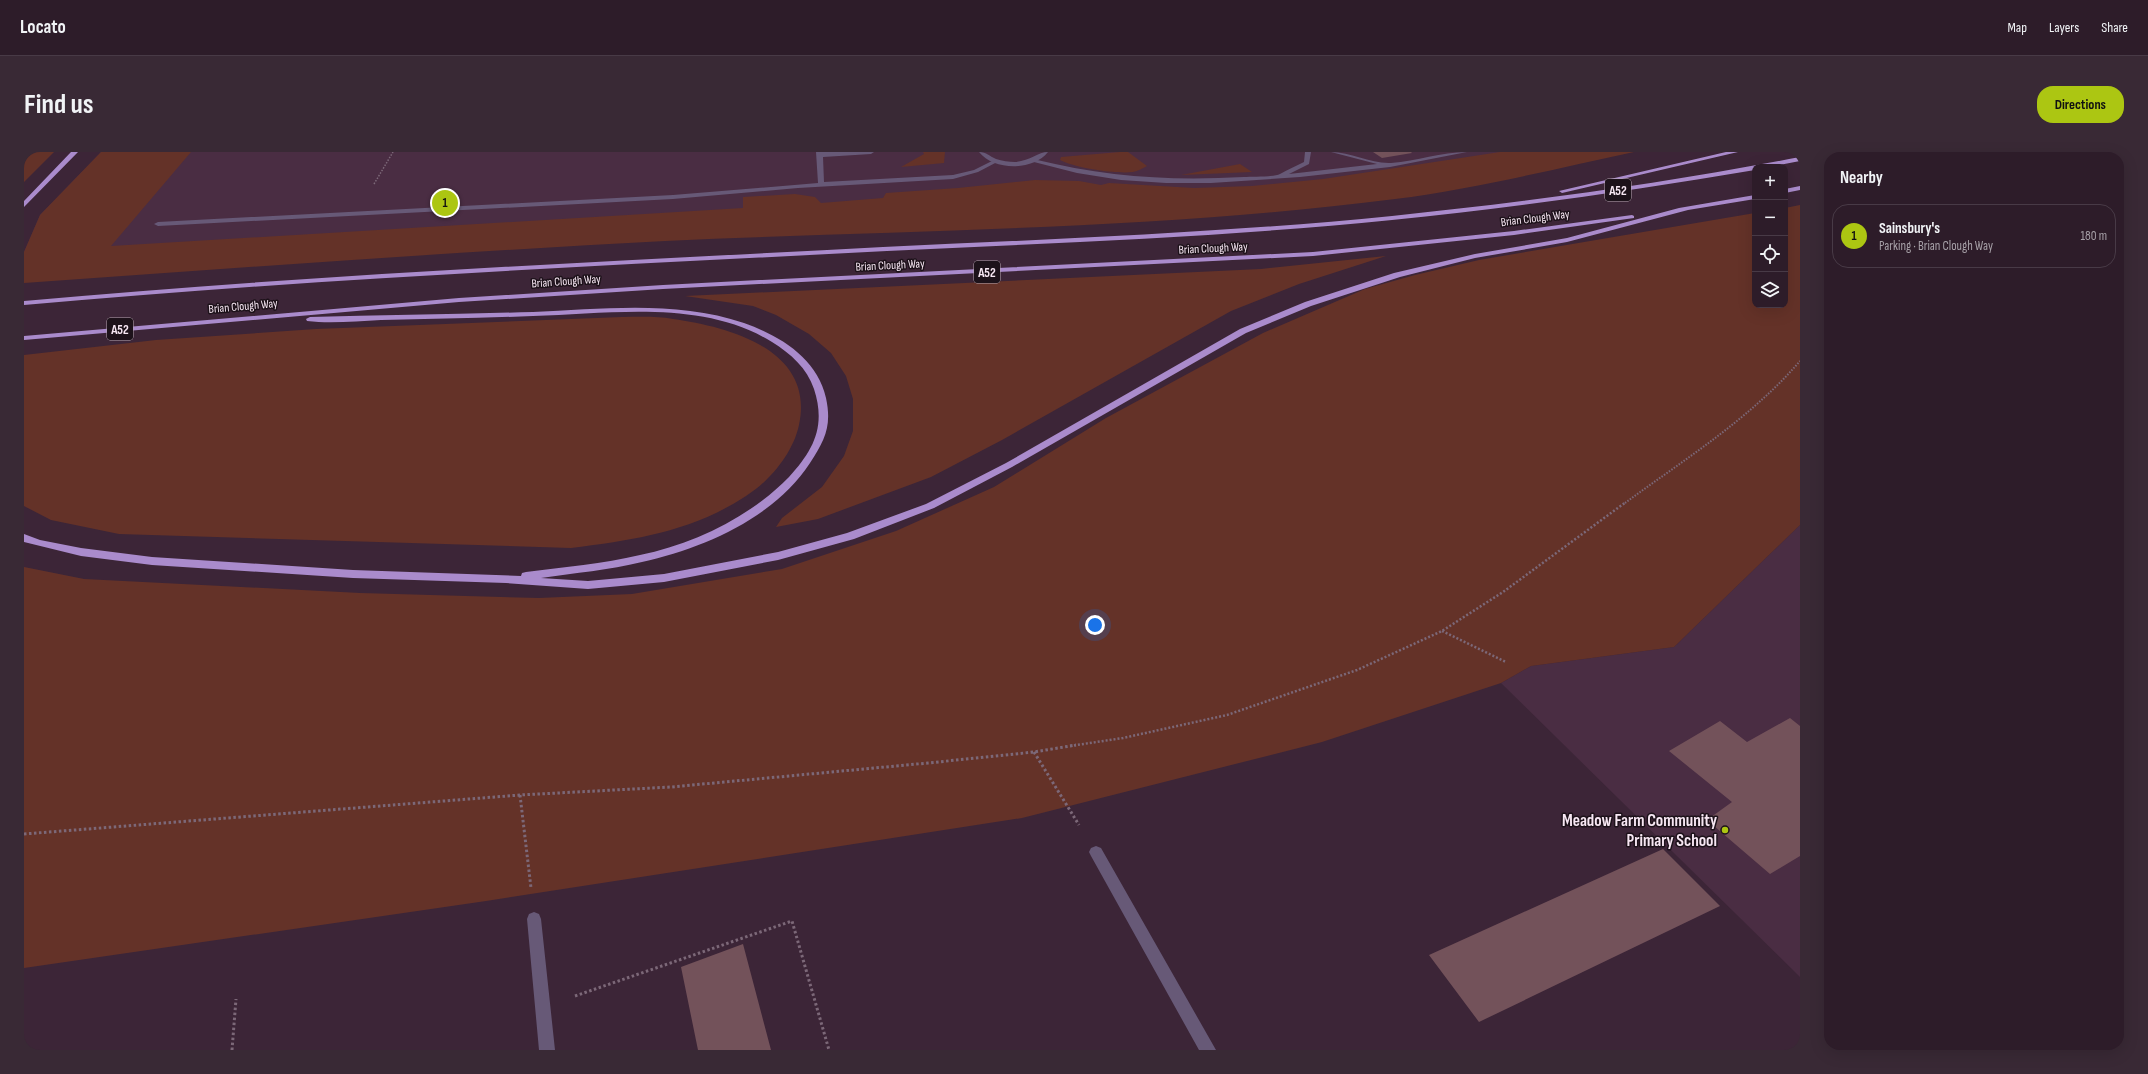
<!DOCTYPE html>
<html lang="en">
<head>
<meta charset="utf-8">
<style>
	:root { --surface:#2d1c29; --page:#392935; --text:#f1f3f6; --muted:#a7a1a8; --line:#483a46; --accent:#acc612 }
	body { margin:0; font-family:"Sofia Sans Condensed",sans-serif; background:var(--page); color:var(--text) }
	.controls { position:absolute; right:12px; top:12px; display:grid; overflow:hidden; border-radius:8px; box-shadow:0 4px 16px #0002 }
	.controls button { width:36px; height:36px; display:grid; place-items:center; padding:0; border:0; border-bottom:1px solid var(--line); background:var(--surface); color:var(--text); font:20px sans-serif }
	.you { position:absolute; left:1071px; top:473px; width:14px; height:14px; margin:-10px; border:3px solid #fff; border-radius:50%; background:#1a73e8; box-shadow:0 0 0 6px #1a73e833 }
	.badge { display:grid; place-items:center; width:26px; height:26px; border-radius:50%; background:var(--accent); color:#111; font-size:13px; font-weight:700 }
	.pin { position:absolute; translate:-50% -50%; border:2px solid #fff; box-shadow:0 1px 4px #0006 }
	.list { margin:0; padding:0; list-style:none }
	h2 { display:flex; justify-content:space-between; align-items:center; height:52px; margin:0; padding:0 16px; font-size:17px }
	h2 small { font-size:13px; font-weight:400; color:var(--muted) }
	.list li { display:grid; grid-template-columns:26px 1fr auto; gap:12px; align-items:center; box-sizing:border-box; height:64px; margin:0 8px 8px; padding:0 8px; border:1px solid var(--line); border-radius:16px }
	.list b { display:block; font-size:15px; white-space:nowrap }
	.list p { margin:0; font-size:13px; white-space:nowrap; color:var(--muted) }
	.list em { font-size:13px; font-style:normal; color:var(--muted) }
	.icon { flex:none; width:22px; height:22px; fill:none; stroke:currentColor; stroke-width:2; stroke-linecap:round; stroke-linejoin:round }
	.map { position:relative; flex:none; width:1776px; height:898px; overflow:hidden; border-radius:16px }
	header { display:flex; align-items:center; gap:24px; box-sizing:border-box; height:56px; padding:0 20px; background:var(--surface); border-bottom:1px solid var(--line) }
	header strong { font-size:19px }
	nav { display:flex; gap:22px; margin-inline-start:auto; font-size:14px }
	.intro { display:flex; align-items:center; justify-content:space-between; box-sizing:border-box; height:96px; padding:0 24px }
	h1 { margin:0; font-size:28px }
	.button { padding:10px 18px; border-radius:16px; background:var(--accent); color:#111; font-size:14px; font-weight:700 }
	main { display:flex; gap:24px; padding:0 24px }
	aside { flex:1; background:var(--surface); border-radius:16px; box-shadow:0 4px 16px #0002 }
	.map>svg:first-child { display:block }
	.built { fill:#4a2d43 }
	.green { fill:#643228 }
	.building { fill:#73525a }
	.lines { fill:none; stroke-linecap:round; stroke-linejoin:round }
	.path-far3 { stroke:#7c6878; stroke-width:1.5; stroke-dasharray:1.5 1.5; stroke-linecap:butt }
	.path-far2 { stroke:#7c6878; stroke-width:2; stroke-dasharray:1.5 1.5; stroke-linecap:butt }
	.path-far1 { stroke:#7c6878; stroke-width:2.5; stroke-dasharray:2 2; stroke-linecap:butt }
	.path { stroke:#7c6878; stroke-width:3; stroke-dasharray:2.5 2.5; stroke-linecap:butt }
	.service { fill:#675977; fill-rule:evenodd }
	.minor { fill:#675977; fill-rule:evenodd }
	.trunk { fill:#aa8bcc; fill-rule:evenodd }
	.poi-dot { fill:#acc612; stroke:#1d121a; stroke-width:1.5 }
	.labels { text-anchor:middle; stroke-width:3; stroke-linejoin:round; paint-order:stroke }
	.far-street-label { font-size:12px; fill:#f7e7f3; stroke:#1d121a }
	.shield { fill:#1d121a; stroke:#b6a7b2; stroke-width:1 }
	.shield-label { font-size:13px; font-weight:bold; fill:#f7e7f3 }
	.near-poi-label { font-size:17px; font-weight:bold; fill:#f7e7f3; stroke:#1d121a; text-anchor:end }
</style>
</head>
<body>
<header>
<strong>Locato</strong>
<nav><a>Map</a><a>Layers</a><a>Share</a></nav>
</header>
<div class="intro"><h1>Find us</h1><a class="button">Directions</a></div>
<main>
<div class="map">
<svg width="1776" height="898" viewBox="0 0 1776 898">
	<rect width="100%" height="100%" fill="#3c2537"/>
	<path class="built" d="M77,0H1516L1237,38L0,100L16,63Z
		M1776,373V825L1477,531L1507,514L1650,495Z"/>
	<path class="green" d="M0,0H30L0,30Z
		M77,0H167L87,94L719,56V45L771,42L791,45L797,51L859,46L862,41L934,36L1011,28L1055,29L1077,33L1085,31L1170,36L1228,34L1299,27L1476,0H1610C1530,17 1451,37 1371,47C1129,78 884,78 641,89C427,100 213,116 0,131V100L16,63Z
		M899,0H921L920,11L877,15L900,2Z
		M1096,0H1104L1123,14C1119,16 1114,19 1109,20C1091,22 1051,16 1036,8L1037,5Z
		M1216,12L1228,20L1157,23Z
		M1776,53V373L1650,495L1507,514L1477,531L1298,590L998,666L462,749L0,816V415L60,427L336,441L515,446L608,442L758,417L872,379L970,335L1082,266L1239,181L1341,137L1391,123L1455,108L1731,61V153H1761V56Z
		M1362,104L1275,132L1207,159L978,288L907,325L794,367L752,375L758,366L798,335L820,304L829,279V247L822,224L807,201L785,182L752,163L729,154L661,144L1237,117Z
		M598,165C615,165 633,164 649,167C706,175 791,198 775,273C769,301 746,329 722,344C667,380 610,388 547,396L95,382L27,368L0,354V203L132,188L292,177Z"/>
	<path class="building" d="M1349,0H1387L1388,1L1358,6Z
		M1766,566L1776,574V704L1746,722L1683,668L1708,650L1645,599L1696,569L1723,590Z
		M1639,697L1696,754L1455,870L1405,803Z
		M719,792L747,898H674L657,815Z"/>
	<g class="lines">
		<path class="path-far3" d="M350,32L369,0"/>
		<path class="path-far2" d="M1601,351C1661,307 1727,266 1776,209"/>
		<path class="path-far1" d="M1418,479L1482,510
			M1046,594L1099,586L1203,563L1333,518L1418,479L1479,440L1602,350"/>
		<path class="path" d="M1010,600L1055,673
			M496,643L507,736
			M0,682L496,643L647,635L904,611L1010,600L1052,593
			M551,844L768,769L805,898
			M208,898L212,847"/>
		<path class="service" d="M792,0H850L847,2L799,5L800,30L929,23L950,18L970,8L975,9L954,20L929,27L774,36L649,47L134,74L130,72L134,70L649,43L794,31Z
			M1281,0H1287L1285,12L1265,22L1353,12L1307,0C1327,0 1347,12 1367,11C1393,9 1417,0 1443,0L1366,15L1276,25L1187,31H1142L1097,28L1053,21L1006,9L1009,7C1083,25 1144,29 1220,25C1228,25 1250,25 1256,22C1263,18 1272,14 1280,10Z"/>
		<path class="minor" d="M955,0C963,0 965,4 972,7C978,9 985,10 991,10C1006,9 1014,0 1024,0C1009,19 970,19 955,0Z
			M1072,694L1077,696L1192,898H1175L1067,704L1065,700L1067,696Z
			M510,760L515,762L517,767L531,898H515L503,767L505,762Z"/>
		<path class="trunk" d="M47,0H54L0,55V49Z
			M1702,0H1714L1538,41L1535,39Z
			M1776,5V9L1744,15H1731V18C1610,38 1490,56 1368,68C1200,85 1031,91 863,99C575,114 287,127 0,153V149C286,123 572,110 859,95C1028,87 1199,81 1368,64C1505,50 1641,31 1776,5Z
			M1776,34V38L1761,41V37Z
			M1731,43V47L1664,58L1543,90L1451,106L1376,125L1287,154L1222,181L988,315L910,356L830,387L754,408L640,430L564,437L482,431L329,426L128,413L57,404L0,390V382L16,388L57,396L128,405L329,418L497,424L498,421L502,420C540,415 579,412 616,403C670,392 726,365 765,325C790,298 802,274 790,237C783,216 767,202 748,190C678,147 587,162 509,164C458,166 408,167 357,168C333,169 307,172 283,169L282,167L286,165C360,163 434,162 509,160C579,157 652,148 720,171C756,184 793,206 802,246C808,274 801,288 786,311C750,366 680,396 618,410C585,418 551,421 517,426L564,429L640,422L754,400L823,381L902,352L982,311L1216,177L1281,150L1370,121L1451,102L1543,86L1655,56Z
			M1608,63L1610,64V66L1490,83L1289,104L639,137L435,150L0,188V184L435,146L639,133L1289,100L1490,79Z"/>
	</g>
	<circle class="poi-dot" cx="1701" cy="678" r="4"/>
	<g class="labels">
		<g class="far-street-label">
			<text transform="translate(1511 66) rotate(-7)" y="4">Brian Clough Way</text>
			<text transform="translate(1189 96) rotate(-3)" y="4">Brian Clough Way</text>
			<text transform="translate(866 113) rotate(-3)" y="4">Brian Clough Way</text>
			<text transform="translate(542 129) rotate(-4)" y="4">Brian Clough Way</text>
			<text transform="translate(219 154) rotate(-5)" y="4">Brian Clough Way</text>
		</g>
		<g class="shield">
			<rect x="1581" y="27" width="26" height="22" rx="3"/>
			<rect x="950" y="109" width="26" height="22" rx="3"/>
			<rect x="83" y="166" width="26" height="22" rx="3"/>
		</g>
		<g class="shield-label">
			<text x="1594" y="43">A52</text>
			<text x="963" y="125">A52</text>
			<text x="96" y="182">A52</text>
		</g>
		<g class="near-poi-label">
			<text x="1693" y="674">Meadow Farm Community<tspan x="1693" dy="20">Primary School</tspan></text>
		</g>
	</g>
</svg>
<div class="controls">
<button>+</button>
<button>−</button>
<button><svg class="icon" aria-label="locate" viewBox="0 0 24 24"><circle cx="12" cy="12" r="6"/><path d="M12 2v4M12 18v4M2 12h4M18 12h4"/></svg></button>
<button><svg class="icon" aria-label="layers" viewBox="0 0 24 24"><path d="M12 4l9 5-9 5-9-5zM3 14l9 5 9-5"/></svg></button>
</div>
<div class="you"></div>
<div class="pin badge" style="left:421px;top:51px">1</div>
</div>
<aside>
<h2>Nearby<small></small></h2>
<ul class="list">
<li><span class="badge">1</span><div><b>Sainsbury's</b><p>Parking · Brian Clough Way</p></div><em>180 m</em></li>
</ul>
</aside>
</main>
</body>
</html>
